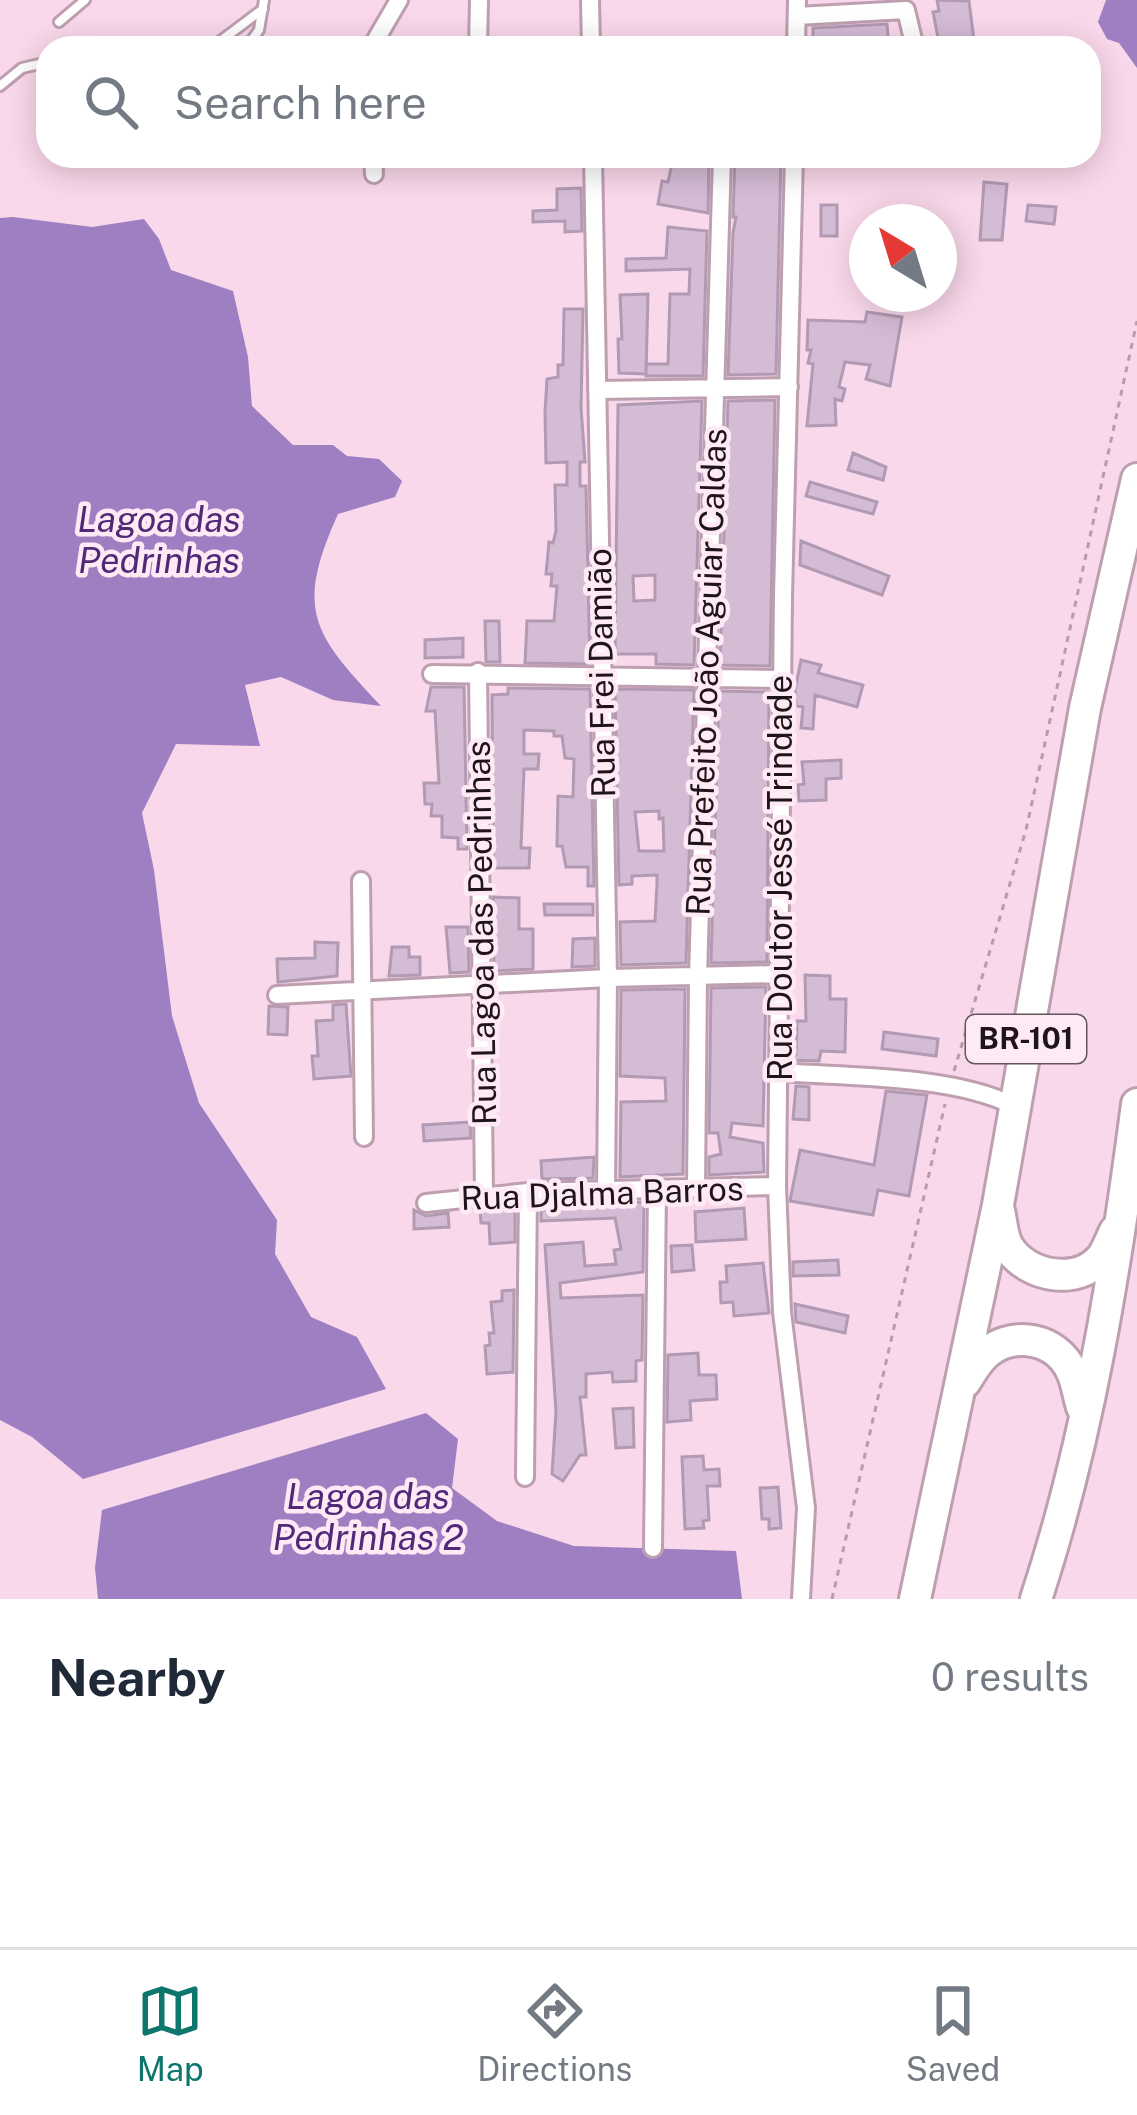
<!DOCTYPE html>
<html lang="en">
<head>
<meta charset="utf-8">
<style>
	:root { --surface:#fff; --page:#f2f2f3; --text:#1f2937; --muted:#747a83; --line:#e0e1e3; --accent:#0f766e }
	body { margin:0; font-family:"Public Sans",sans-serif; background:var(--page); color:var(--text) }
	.compass { position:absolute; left:849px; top:204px; width:108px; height:108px; border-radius:50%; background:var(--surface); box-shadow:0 6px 30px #0003; rotate:322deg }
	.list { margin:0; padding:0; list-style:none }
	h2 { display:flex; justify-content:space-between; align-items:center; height:156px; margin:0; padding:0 48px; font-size:51px }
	h2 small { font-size:39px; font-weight:400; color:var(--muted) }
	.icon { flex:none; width:66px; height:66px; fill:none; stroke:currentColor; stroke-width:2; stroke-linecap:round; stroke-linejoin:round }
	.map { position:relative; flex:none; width:1137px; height:1599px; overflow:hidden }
	.search { position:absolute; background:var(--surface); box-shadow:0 6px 30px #0003; left:36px; right:36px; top:36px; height:132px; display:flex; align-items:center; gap:30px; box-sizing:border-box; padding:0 42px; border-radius:36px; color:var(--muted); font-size:45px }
	.sheet { height:348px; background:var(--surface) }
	nav { display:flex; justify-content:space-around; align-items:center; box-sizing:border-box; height:168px; border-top:3px solid var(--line); background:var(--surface); font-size:33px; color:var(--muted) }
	nav a { display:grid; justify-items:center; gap:6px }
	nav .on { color:var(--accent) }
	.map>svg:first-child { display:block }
	.water { fill:#9e7fc2 }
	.building { fill:#d4bcd5; stroke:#b19ab3; stroke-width:3; fill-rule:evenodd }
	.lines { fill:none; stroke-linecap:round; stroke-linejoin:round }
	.lane-casing { stroke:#be9fb0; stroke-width:14 }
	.street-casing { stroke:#be9fb0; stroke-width:22 }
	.highway-casing { stroke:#be9fb0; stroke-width:36 }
	.path { stroke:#b79cab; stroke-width:3; stroke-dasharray:6 6; stroke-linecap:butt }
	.lane { stroke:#fff; stroke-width:8 }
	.street { stroke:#fff; stroke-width:16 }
	.highway { stroke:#fff; stroke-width:30 }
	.labels { text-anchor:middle; stroke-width:9; stroke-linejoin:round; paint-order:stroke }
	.shield { fill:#feeaf5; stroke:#62545c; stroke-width:3 }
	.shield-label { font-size:30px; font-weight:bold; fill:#1f141a }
	.street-label { font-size:33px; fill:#1f141a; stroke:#feeaf5 }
	.water-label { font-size:36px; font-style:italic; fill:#522878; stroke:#feeaf5 }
</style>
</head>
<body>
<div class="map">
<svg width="1137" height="1599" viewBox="0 0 1137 1599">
	<rect width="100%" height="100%" fill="#fad8eb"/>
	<path class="water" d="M1106,0H1137V68L1119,43L1107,39L1098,22Z
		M13,217L92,227L144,219L159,239L171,270L233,291L248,357L252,406L293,445H333L347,456L379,459L402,481L395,497L338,514C295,610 312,633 381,706L333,700L281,677L245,685L260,746L176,744L142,813L154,870L172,1016L199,1103L277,1220L275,1254L311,1317L357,1337L386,1389L83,1479L32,1437L0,1420V218Z
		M426,1413L458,1439L452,1488L497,1521L574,1546L736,1551L742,1599H98L95,1568L102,1510Z"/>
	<path class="building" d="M937,0L969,1L975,48H940L933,12L939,11Z
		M887,24L889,48H813V28Z
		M680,156H709L708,213L658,204L662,181L668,182L672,164L679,165Z
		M735,156H781L776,374L728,375L733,233L736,217H733Z
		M984,182L1007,184L1002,240H980Z
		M581,188L582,231L565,232V221L533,222V211L557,210V189Z
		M821,205H837V236H821Z
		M1028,205L1056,207L1054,224L1026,221Z
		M668,227L707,231L703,376H646V364H668L670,294H689L690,269L626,271V259L666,258Z
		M648,294L646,374L619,373L618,339H622L620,295Z
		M564,309H583L581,408L585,462H580V486H586L590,664L525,663L527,621H554L557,586H551L552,574H546L549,542L553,543L556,531L555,485H567V462L546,463L545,412L547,379L558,377V365H563Z
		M867,312L902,317L890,386L866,379L870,365L845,362L839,387L845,389L842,401L835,399L836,425L807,426L813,364L808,363L811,350H807L808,320L865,322Z
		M775,400L770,666L720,665L728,401Z
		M702,401L694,665L656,664V654H615L618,405ZM655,575V600L634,601L633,576Z
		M853,453L886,467L883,480L848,470Z
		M810,482L877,502L873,514L806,496Z
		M801,541L889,576L882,595L800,565Z
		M485,621H499L500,662H486Z
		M463,638V657L425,658V640Z
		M801,660L821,665L818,673L863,685L857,707L815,695L813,729L801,728L803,707L796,706L795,690Z
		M431,687H464L467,849H458V838L442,837V816H431L432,804H425L424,783H439L435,711H426Z
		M508,688L590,689L594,886H588V867H566L562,846H557L558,796L573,797L574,759L565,758L562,736H554V731L524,730V754H539L538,769H524L521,848H530L529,868H493L492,695L508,694Z
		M615,689L694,690L686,963L621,965L620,922L655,921L657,884V875L632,876V884L619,885ZM659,811V819L663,818L664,851H639L635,812Z
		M719,691L769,692L767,962L711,963Z
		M841,760V778L826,779V800L799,801L798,785L804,784L802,762Z
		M493,897L519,898V929H533V969L494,971Z
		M544,904H593V915H545Z
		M446,927H468L469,972L450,973Z
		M595,938V966L572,967L573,939Z
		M315,942L338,943L337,976L278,982L277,959L315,958Z
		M392,947H409V957H420V975L389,976Z
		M805,975L830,976V999H846L845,1052L821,1051L819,1061L791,1060V1053L796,1054L797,1021H806Z
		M766,987L763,1126L732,1123L730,1137L763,1143L764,1172L709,1175V1157L721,1154L718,1133H709L711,988Z
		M685,989L683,1174L620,1177L621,1102L666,1101L665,1078L620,1076L621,990Z
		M346,1004L351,1076L314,1079L312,1056H318L316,1021L333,1020V1005Z
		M269,1006L288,1007L287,1035L268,1034Z
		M884,1032L938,1039L936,1056L882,1049Z
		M796,1086L809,1087V1120L793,1119Z
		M886,1091L927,1095L909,1196L878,1190L873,1215L790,1201L800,1150L874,1165Z
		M470,1122L471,1138L424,1141L423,1125Z
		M594,1157L593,1178L542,1179L541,1161Z
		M644,1202L643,1272L560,1283L561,1298L643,1295L642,1360L636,1361V1381L613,1382L612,1372L586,1374V1397H580L586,1455H580L563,1481L552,1474L556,1412L545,1245L583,1242L585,1266L616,1264L614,1250L621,1249L615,1218L541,1221V1204Z
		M515,1206V1242L490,1244L489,1223H481L480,1210Z
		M744,1208L746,1239L696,1242L695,1212Z
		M414,1210L426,1216L448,1213L449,1227L414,1229Z
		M692,1245L694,1270L672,1272L671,1246Z
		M838,1260L839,1275L793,1276V1262Z
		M763,1263L769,1313L734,1316L733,1302L721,1303L720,1282H727L726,1266Z
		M514,1290L513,1372L487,1374L485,1346L490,1345L489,1333H494L491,1302L502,1301V1291Z
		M795,1304L848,1316L845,1333L796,1322Z
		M698,1353L699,1375H716L717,1399L690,1401L691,1420L667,1422L668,1355Z
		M633,1408L634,1447L616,1448L613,1409Z
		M703,1456L704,1470L719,1469L720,1486H707L709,1520L703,1521L704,1528L685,1529L682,1457Z
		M778,1487L781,1528L769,1529V1519H762L760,1488Z"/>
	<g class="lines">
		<defs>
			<path id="lane" d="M59,22L85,0
				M211,48L263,9
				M246,48L259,30L264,0
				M0,86L22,68L48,62"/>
			<path id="street" d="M590,0L591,48
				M906,10L915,48
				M797,16L906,10
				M371,48L399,0
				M478,48L479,0
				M796,48L797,0
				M373,156L374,174
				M593,156L608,978L606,1190
				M794,156L783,597L777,1186L782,1312L806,1508L801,1599
				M597,390L789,387
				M478,672L484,1194
				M432,674L782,679
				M361,881L364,1137
				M277,995L608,978L780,974
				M779,1072C848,1077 954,1075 1014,1106
				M696,1189L698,977L722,156
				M426,1203L528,1192L777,1186
				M525,1477L528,1192
				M653,1548L657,1190"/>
			<path id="highway" d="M999,1211C1002,1223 1002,1238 1009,1248C1028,1277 1078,1286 1102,1257C1107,1250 1111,1239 1115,1231
				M965,1382C972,1371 978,1359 989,1351C1016,1331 1056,1339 1071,1370C1077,1381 1078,1395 1082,1407
				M915,1599L998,1205L1085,708L1137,479
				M1036,1599C1088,1442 1116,1267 1137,1104"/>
		</defs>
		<use href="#lane" class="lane-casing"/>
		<use href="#street" class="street-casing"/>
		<use href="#highway" class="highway-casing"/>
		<path class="path" d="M954,1071L1026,830L1137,321
			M832,1599L945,1104"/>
		<use href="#lane" class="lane"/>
		<use href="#street" class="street"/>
		<use href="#highway" class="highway"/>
	</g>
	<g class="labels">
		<rect class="shield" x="966" y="1015" width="120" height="48" rx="9"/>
		<g class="shield-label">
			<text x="1026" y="1049">BR-101</text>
		</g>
		<g class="street-label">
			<text transform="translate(706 672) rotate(-88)" y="12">Rua Prefeito João Aguiar Caldas</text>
			<text transform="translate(601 673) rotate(-91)" y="12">Rua Frei Damião</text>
			<text transform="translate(780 878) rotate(-90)" y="12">Rua Doutor Jessé Trindade</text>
			<text transform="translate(481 933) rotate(-91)" y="12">Rua Lagoa das Pedrinhas</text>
			<text transform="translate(602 1193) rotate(-2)" y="12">Rua Djalma Barros</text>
		</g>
		<g class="water-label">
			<text x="159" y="532">Lagoa das<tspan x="159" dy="41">Pedrinhas</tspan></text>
			<text x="368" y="1509">Lagoa das<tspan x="368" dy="41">Pedrinhas 2</tspan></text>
		</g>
	</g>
</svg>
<svg class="compass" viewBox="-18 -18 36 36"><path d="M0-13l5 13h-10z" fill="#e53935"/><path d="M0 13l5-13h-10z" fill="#747a83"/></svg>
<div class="search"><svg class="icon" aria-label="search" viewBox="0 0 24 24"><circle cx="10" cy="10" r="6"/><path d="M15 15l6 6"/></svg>Search here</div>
</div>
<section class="sheet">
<h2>Nearby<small>0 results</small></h2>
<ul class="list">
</ul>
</section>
<nav>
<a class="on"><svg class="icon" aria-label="map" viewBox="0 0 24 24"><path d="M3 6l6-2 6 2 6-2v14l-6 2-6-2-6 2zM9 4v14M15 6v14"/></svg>Map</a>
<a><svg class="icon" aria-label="directions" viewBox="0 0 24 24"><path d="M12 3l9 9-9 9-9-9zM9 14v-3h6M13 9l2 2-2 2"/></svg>Directions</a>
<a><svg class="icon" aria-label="saved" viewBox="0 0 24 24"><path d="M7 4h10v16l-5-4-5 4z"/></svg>Saved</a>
</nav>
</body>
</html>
